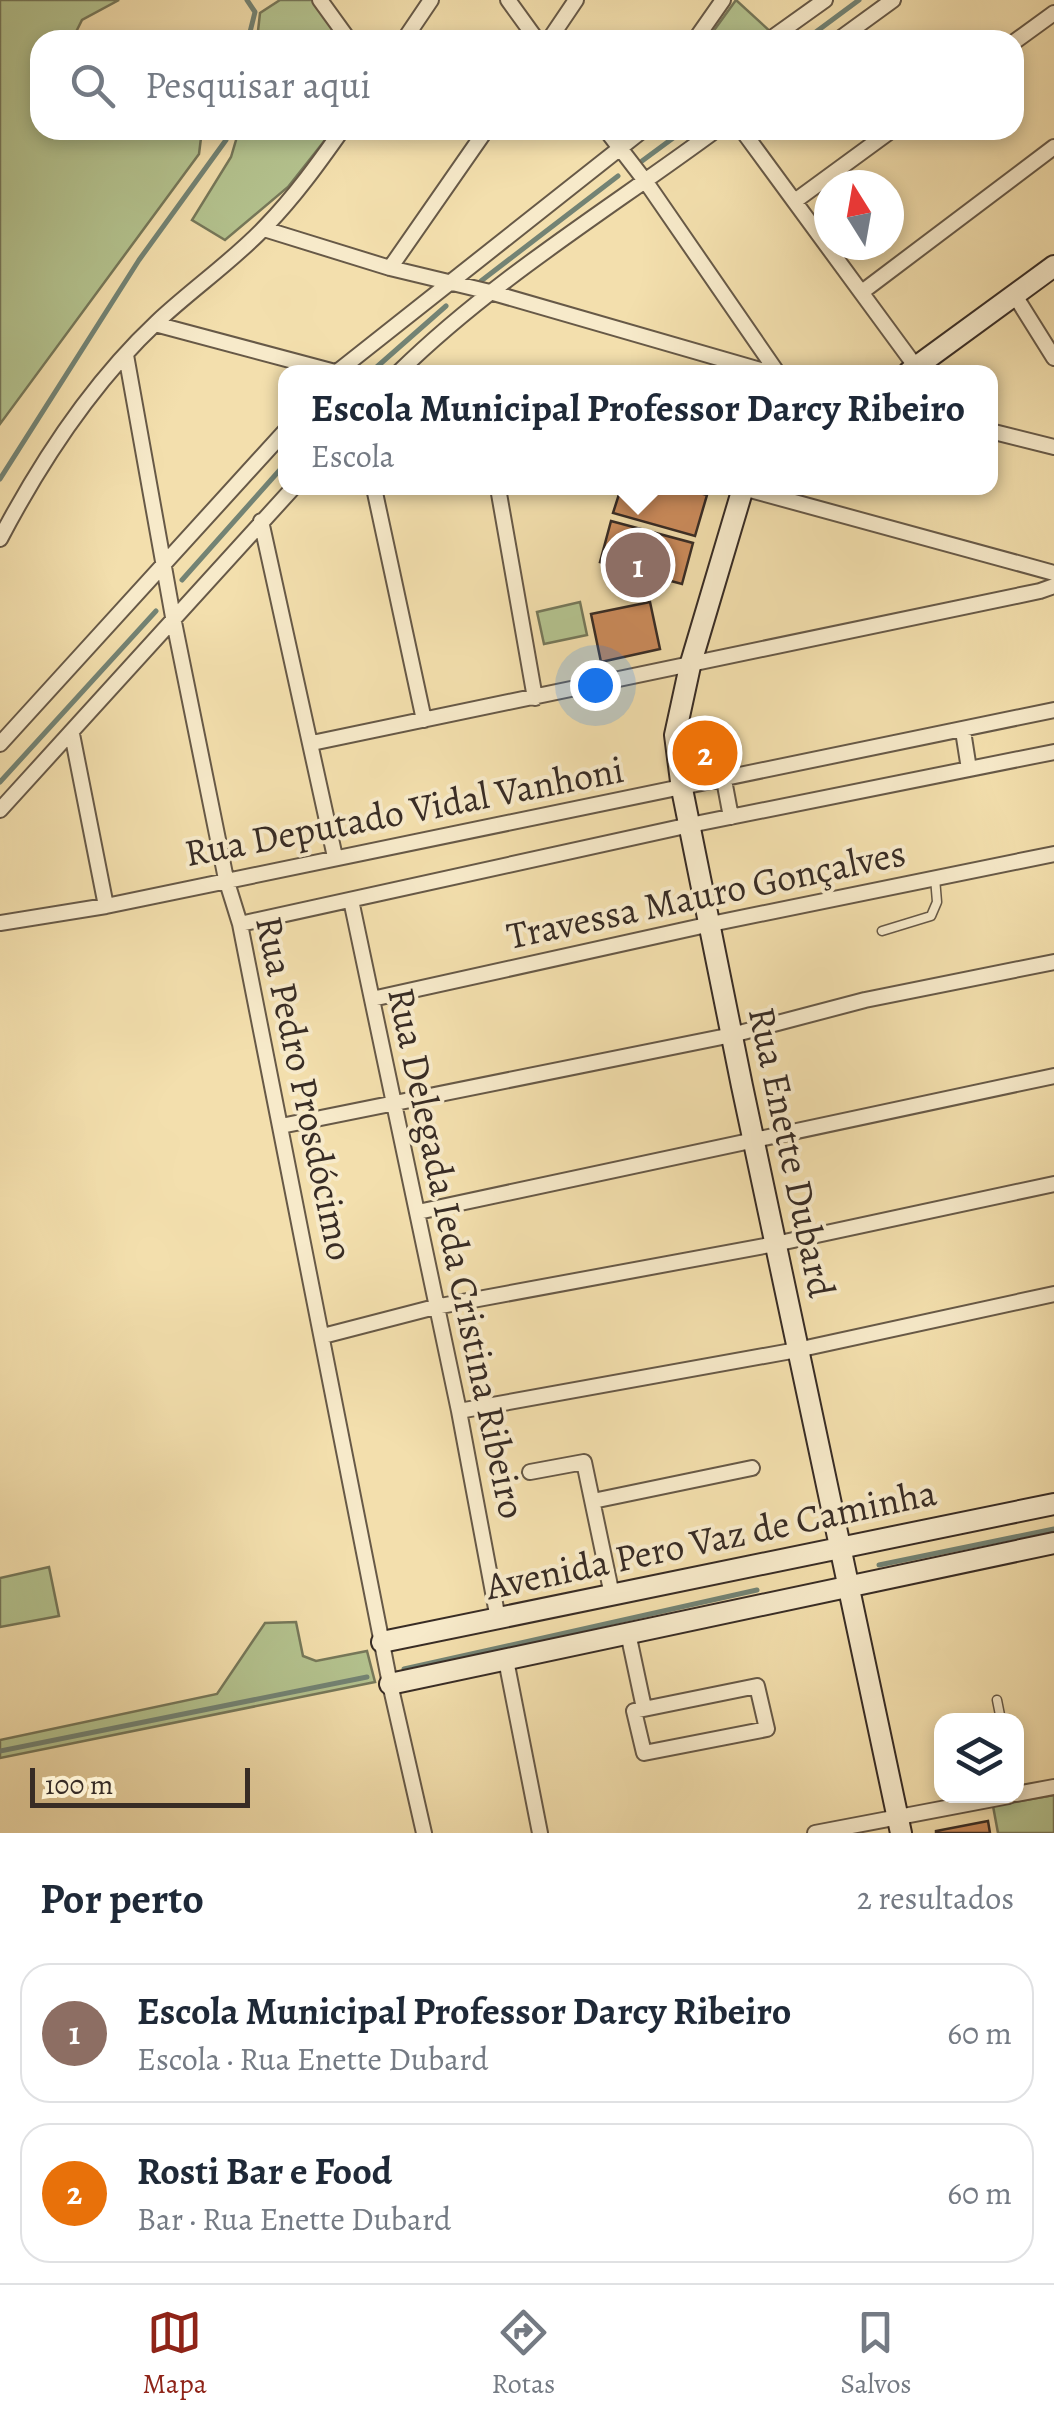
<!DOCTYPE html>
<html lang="pt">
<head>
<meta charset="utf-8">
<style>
	:root { --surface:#fff; --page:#f6f6f7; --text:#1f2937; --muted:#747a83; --line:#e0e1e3; --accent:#8f2418 }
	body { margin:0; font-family:Alegreya,serif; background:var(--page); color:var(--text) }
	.controls { position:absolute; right:30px; bottom:30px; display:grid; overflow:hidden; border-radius:20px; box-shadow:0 5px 15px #0003 }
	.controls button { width:90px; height:90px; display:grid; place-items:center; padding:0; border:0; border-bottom:2px solid var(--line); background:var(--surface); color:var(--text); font:50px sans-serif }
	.compass { position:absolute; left:814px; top:170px; width:90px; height:90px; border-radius:50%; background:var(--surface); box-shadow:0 5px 15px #0003; rotate:349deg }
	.scale { position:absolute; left:30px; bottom:25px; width:220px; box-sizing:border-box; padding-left:10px; border:5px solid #382c25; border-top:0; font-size:28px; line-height:35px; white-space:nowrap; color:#382c25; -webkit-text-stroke:8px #f7eaca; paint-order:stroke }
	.you { position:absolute; left:595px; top:685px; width:35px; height:35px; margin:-25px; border:8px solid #fff; border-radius:50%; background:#1a73e8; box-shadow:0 0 0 15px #1a73e833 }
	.badge { display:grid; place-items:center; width:65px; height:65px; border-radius:50%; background:var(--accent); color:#fff; font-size:32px; font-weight:700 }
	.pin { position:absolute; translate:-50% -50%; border:5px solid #fff; box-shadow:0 2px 10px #0006 }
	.popup { position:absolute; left:278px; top:365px; width:720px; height:130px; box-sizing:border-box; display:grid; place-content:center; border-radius:20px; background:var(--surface); filter:drop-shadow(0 2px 8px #0005); font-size:32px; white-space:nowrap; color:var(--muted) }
	.popup b { font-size:38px; color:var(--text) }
	.popup::after { content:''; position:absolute; left:50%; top:100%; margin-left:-20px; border:20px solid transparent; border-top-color:var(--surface) }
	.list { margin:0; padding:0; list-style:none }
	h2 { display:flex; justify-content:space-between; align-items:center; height:130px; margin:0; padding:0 40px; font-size:42px }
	h2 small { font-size:32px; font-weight:400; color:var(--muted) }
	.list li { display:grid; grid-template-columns:65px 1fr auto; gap:30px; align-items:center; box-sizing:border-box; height:140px; margin:0 20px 20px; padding:0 20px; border:2px solid var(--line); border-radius:30px }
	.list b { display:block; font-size:38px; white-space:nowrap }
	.list p { margin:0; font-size:32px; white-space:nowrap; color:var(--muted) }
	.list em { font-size:32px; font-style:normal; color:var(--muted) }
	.icon { flex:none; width:55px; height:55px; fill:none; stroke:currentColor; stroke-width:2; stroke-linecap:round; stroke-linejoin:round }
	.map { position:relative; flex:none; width:1054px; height:1833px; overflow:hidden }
	.search { position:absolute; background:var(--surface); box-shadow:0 5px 15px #0003; left:30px; right:30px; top:30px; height:110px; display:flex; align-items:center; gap:25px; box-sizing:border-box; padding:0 35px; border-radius:30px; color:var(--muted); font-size:38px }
	.sheet { height:450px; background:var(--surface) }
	nav { display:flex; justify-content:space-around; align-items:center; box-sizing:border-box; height:140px; border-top:2px solid var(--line); background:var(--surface); font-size:28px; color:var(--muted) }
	nav a { display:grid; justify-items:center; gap:5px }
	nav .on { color:var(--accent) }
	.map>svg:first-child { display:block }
	.green { fill:#b4c38f; stroke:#76785a; stroke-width:2.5 }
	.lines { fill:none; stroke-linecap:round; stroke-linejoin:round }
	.stream { stroke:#738374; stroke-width:5 }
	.building { fill:#cb8b5b; stroke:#382c25; stroke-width:2.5 }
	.lane-casing { stroke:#675947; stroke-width:11 }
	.street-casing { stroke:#675947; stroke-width:18 }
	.secondary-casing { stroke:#382c25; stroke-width:24 }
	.lane { stroke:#f7eaca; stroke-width:8 }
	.street { stroke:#f7eaca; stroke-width:14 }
	.secondary { stroke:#f7eaca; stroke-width:20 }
	.labels { text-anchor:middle; stroke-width:8; stroke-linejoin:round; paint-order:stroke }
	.street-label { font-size:38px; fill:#382c25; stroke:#f7eaca }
</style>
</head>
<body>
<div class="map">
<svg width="1054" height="1833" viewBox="0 0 1054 1833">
	<rect width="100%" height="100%" fill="#f3dfad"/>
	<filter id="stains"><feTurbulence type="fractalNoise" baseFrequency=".002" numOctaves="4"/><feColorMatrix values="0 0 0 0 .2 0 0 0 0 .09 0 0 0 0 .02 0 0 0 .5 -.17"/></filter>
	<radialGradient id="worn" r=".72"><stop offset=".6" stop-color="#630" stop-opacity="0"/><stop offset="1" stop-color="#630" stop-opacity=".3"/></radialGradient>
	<path class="green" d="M0,0H119L82,20L72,40H40V130H202L199,154L0,424Z
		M280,0H315L343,40H257L260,13Z
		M736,0L772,33L761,40H707Z
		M239,130H333L288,187L225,240L192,220L231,157Z
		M580,602L587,635L544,644L537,612Z
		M49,1567L59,1616L0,1627V1578Z
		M296,1622L303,1656L316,1661L367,1651L375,1682L0,1758V1740L217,1694L265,1623Z
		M1054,1795V1833H998L993,1806Z"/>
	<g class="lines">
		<path class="stream" d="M247,0L255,12L248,40
			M805,40L859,0
			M642,161L684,130
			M481,281L618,176
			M371,372L446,306
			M0,479L139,260L226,140L229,130
			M182,580L286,463
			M0,782L156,611
			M879,1565L1054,1529
			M404,1669L757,1590
			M0,1751L367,1677"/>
	</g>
	<path class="building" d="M621,488H681L707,495L695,536L613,513Z
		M611,521L693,543L682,584L600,562Z
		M650,602L660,649L601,662L591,614Z
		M988,1821L990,1833H936V1831Z"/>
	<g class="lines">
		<defs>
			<path id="lane" d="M882,931L931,916L937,902L935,878
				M997,1700L1001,1720"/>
			<path id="street" d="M320,0L349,40
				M508,0L537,40
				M404,40L431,0
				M549,40L576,0
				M695,40L723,0
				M769,40L825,0
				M838,40L893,0
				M1014,42L1054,13
				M606,130L646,182L777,372
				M742,130L916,367
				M795,201L892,130
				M264,229L390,268L490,292L767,372
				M390,268L486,130
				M862,292L1054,147
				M1014,294L1054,358
				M155,324L335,372
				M126,355L173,617L226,879L240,924L390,1684L424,1833
				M337,372L643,130
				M399,372C494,279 609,209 716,130
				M990,431L1054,447
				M374,488L424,720
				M498,488L535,698
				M743,488L1054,573
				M261,521L335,857
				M0,539C41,461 92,383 157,322C192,289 233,261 266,226C295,196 318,164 342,130
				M963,731L969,769
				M72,734L106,906
				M312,743L1040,591L1054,586
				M0,744L286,430
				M724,780L731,817
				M0,810L293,488
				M351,900L459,1411L498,1619
				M0,923L106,906L1054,710
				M240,924L690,825L1054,752
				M372,999L711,924L1054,854
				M281,1126L732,1035L865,1000L1054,962
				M418,1212L1054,1076
				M323,1336L435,1307L775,1244L1054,1184
				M459,1411L797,1350L1054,1294
				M530,1472L584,1462L612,1595
				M593,1501L752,1468
				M628,1633L644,1708
				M506,1660L540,1833
				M757,1686L767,1729L644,1753L634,1711Z
				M1016,1794L1054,1787
				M815,1833L1009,1796"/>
			<path id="secondary" d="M909,372L1054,266
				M743,488L690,666L675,735L682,789L742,1086L901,1833
				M382,1642L1054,1504
				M390,1684L1054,1543"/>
		</defs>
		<use href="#lane" class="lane-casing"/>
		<use href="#street" class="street-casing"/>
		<use href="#secondary" class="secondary-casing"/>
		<use href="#lane" class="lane"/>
		<use href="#street" class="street"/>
		<use href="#secondary" class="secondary"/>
	</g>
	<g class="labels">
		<g class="street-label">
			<text transform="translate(404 811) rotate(-11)" y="13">Rua Deputado Vidal Vanhoni</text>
			<text transform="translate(706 894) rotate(-12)" y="13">Travessa Mauro Gonçalves</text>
			<text transform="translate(305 1088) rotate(78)" y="13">Rua Pedro Prosdócimo</text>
			<text transform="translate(792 1152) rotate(78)" y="13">Rua Enette Dubard</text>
			<text transform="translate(457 1253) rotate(78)" y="13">Rua Delegada Ieda Cristina Ribeiro</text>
			<text transform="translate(711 1539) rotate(-12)" y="13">Avenida Pero Vaz de Caminha</text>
		</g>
	</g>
	<rect width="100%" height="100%" filter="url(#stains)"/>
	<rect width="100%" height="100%" fill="url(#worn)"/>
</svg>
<div class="controls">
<button><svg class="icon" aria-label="layers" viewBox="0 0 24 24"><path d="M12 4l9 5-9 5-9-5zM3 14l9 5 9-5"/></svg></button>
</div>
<svg class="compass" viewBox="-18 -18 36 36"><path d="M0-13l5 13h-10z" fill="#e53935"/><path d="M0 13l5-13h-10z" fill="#747a83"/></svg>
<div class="scale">100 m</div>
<div class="you"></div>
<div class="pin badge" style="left:638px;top:565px;background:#8d6e63">1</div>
<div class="popup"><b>Escola Municipal Professor Darcy Ribeiro</b>Escola</div>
<div class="pin badge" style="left:705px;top:753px;background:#e8710a">2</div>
<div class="search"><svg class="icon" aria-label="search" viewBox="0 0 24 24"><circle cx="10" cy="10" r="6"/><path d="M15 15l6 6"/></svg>Pesquisar aqui</div>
</div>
<section class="sheet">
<h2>Por perto<small>2 resultados</small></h2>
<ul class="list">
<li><span class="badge" style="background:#8d6e63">1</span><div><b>Escola Municipal Professor Darcy Ribeiro</b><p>Escola · Rua Enette Dubard</p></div><em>60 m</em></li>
<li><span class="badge" style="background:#e8710a">2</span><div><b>Rosti Bar e Food</b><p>Bar · Rua Enette Dubard</p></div><em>60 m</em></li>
</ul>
</section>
<nav>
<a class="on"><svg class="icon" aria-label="map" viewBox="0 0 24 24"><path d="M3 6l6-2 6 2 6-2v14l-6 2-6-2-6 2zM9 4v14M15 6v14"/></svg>Mapa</a>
<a><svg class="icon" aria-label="directions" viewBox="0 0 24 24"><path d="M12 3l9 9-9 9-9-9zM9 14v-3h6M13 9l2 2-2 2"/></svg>Rotas</a>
<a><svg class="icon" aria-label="saved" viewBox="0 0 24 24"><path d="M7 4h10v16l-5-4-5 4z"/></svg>Salvos</a>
</nav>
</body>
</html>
